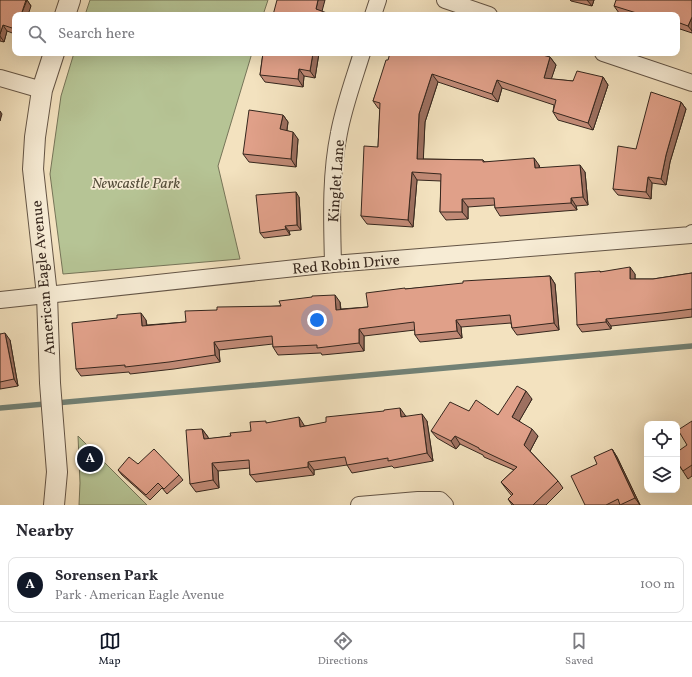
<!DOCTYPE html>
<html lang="en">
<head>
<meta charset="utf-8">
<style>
	:root { --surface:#fff; --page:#f2f2f3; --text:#2b2b33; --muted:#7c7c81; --line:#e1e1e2; --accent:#111827 }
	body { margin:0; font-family:Vollkorn,serif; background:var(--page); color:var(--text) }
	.controls { position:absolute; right:12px; bottom:12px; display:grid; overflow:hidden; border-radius:8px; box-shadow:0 4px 16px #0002 }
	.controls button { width:36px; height:36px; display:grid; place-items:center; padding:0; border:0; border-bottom:1px solid var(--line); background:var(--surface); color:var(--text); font:20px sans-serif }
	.you { position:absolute; left:317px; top:320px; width:14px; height:14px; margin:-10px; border:3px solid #fff; border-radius:50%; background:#1a73e8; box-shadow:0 0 0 6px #1a73e833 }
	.badge { display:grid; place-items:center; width:26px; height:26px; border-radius:50%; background:var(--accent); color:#fff; font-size:13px; font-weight:700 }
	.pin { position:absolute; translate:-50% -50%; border:2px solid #fff; box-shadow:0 1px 4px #0006 }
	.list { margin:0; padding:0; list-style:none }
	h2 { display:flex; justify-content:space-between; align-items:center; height:52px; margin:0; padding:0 16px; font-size:17px }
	h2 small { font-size:13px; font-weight:400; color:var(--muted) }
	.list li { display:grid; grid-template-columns:26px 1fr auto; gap:12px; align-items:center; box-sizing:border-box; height:56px; margin:0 8px 8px; padding:0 8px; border:1px solid var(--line); border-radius:8px }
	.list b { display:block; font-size:15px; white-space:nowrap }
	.list p { margin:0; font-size:13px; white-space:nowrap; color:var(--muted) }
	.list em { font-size:13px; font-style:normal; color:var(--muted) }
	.icon { flex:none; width:22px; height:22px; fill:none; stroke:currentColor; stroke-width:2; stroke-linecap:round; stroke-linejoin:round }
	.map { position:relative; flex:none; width:692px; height:505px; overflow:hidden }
	.search { position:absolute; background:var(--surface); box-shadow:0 4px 16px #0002; left:12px; right:12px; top:12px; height:44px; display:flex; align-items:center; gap:10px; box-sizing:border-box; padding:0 14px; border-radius:8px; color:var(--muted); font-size:15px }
	.sheet { height:116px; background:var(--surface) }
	nav { display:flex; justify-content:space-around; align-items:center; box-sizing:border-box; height:56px; border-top:1px solid var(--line); background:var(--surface); font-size:11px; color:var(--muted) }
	nav a { display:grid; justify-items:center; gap:2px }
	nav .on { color:var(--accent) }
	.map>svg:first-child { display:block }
	.green { fill:#b6c495; stroke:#767559 }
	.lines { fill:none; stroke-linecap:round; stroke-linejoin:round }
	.stream { stroke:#728175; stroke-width:5.5 }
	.minor-casing { stroke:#645546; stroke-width:18 }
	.tertiary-casing { stroke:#645546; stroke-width:22 }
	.minor { stroke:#f7ecd5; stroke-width:16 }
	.tertiary { stroke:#f7ecd5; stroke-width:20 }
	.wall { fill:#c18a76; stroke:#35261d }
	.shaded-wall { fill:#9d7060; stroke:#35261d }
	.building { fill:#e0a089; stroke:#35261d }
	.labels { text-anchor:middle; stroke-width:3.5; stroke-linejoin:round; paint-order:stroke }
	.street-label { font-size:15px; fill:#35261d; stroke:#f7ecd5 }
	.park-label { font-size:15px; font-style:italic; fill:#554e3b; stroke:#f7ecd5 }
</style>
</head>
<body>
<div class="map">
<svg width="692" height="505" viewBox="0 0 692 505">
	<rect width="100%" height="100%" fill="#f3e2bf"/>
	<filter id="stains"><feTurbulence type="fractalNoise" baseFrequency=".005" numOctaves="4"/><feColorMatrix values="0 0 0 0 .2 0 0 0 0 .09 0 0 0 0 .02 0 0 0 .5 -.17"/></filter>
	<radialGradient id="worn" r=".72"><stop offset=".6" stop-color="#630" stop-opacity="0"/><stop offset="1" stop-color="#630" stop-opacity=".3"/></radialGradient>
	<path class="green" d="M90,0H268L263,15H85Z
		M74,53H252L218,166L240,259L63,274L50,174L61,96Z
		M78,436L147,505H79L80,483Z"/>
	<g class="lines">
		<path class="stream" d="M0,408L692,346"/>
		<defs>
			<path id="minor" d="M445,0L489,15
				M373,15L378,0
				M603,53L692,83
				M0,78L42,90
				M333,264C332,221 330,176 339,133C344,106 354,79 362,53
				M0,300L333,264L691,235L692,233
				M359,505L418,500H440L445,505"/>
			<path id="tertiary" d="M65,15L70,0
				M54,53L42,90L35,137L33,169L47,295L50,383L57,472L54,505"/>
		</defs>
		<use href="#minor" class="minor-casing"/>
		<use href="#tertiary" class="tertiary-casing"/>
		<use href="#minor" class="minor"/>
		<use href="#tertiary" class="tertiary"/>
	</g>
	<path class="wall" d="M0,0H27L31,6L15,15V34L7,31L4,42L0,41Z
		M570,0H594L592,6L571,1Z
		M692,0V33L677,28V15H625L619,13L614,6Z
		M263,53H319L315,78L304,76L303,87L265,82L260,75Z
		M550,57L556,65L551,79L573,81L603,77L608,85L593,130L558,120L553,112L554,105L502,88L498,102L438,82L425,122L423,159L483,160L485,162L539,165L540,168L585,172L588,205L576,206L577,210L500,216L495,208V205L468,207V219L446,220L440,212L441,181L417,180L413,227L367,224L361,216L378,147L380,109L378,108L373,101L388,60Z
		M681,102L686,109L670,162L666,185L652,183L651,199L618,195L613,189L636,149Z
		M283,115L288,122L287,130L298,139L296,167L249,162L243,154Z
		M299,197L301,230L289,231L290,235L264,238L260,233Z
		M600,271L601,272L635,274V279H653L692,273V317L667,320L611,326V329L582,332L577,325Z
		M550,276L555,284L559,330L517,335L512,328L511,323L461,327L462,338L420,342L415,335V330L364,336V351L322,355L321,353L278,355L273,347V344L219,350L220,362L174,369L130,374L129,372L81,376L76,369L117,318L146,320L147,325L186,322L217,310L340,302L341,309L368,307L406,289Z
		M0,334L10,340L18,386L0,389Z
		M532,399L519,421L538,436L530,451L558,481L563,488L546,505H512L508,499L512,496L507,490L501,482L514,470L484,457L483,455L460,444L456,449L437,438L431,431L469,411L498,415Z
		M405,415V416L427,421L433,461L394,468L392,466L352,473L347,465L314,470V475L256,482L250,475V468L218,471L219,488L196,492L190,484L202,429L208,437V439L231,436L251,431L267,423L304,425V426Z
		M692,421V476L688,479L677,462L687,445Z
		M612,449L617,457L640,505H585L597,464Z
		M138,464L179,475L183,480L167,494L162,488L150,500L122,475L118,470Z"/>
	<path class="shaded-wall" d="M27,0L31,6L28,15H21Z
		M318,0H325L321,15L316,9Z
		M587,0H594L592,6Z
		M692,17V31L688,26Z
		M3,25L7,31L4,42L0,36V34Z
		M313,53H319L315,78L310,71Z
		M550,57L556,65L549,86L544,78Z
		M299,69L304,76L303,87L298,79Z
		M432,74L438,82L425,122L423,167L417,159L419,114Z
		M603,77L608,85L593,130L588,123Z
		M497,80L502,88L498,102L492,94Z
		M681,102L686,109L670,162L666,185L661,179L666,155Z
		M0,111L2,114L0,121Z
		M283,115L288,122L286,136L280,129Z
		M293,132L298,139L296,167L291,159Z
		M534,158L539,165L540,176L535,168Z
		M580,165L585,172L588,205L583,197Z
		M412,172L417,180L413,227L408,220Z
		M648,177L652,183L651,199L646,192Z
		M296,192L299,197L301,230L297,225Z
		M571,198L576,206L577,210L571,203Z
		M462,199L468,207V219L462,212Z
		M285,226L289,231L290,235L286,229Z
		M630,267L635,274V286L630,279Z
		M550,276L555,284L559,330L554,323Z
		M335,295L340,302L341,317L336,310Z
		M141,313L146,320L147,333L142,326Z
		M606,319L611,326V329L606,322Z
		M456,320L461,327L462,338L457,331Z
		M359,329L364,336V351L359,343Z
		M5,333L10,340L18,386L14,379Z
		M214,342L219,350L220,362L215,355Z
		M526,391L532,399L517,425L512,417Z
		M400,408L405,415L407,424L401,417Z
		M422,414L427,421L433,461L427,453Z
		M299,417L304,425L306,435L300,427Z
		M202,429L208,437L210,447L204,439Z
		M532,429L538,436L529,453L524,445Z
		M455,436L460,444L456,449L451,441Z
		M612,449L617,457L640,505L635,498Z
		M308,462L314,470V475L308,467Z
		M212,463L218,471L219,488L213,480Z"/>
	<path class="building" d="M0,0H26L21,15H15V29L3,25L0,34Z
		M277,0H318L316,9L327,13V15H273Z
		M616,0H692V17L688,26L677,22V15H643L614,6Z
		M263,53H313L310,71L299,69L298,79L260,75Z
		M390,53H535L550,57L544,78L573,81L577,71L603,77L588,123L553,112L556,100L497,80L492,94L432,74L419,114L417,159L483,160V162L534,158L535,168L580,165L583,197L571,198V203L495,208L494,198L462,199V212H440L441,174L412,172L408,220L361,216L364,146L378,147L380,103L373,101L386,60H388Z
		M651,92L681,102L666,155L661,179L648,177L646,192L613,189L618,146L636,149Z
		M249,110L283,115L280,129L293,132L291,159L243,154Z
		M296,192L297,225L285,226L286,229L260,233L256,195Z
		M630,267V279H653L692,273V309L662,313L606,319V322L577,325L575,273L600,271V272Z
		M550,276L554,323L512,328L510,315L456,320L457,331L415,335L414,322L359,329V343L317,348V345L273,347L272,336L214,342L215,355L169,362L125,367V365L76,369L72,323L117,318V315L141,313L142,326L186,322L185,311L217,310V307L281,306L279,301L312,297V296L335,295L336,310L368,307L366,293L405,288V289L463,283V281Z
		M5,333L14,379L0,382V334Z
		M517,386L526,391L512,417L532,429L524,445L558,481L533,505H514L508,499L513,494L501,482L517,467L479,449V448L455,436L451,441L431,431L450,402L469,411L476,400L498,415Z
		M400,408L401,417L422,414L427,453L388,461V458L347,465L345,457L308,462V467L250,475L249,460L212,463L213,480L190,484L186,430L202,429L204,439L231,436L230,433L251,431L250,422L266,421V423L299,417L300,427L326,422V417L384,411V410Z
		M692,421V465L683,471L677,462V452L687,445L678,430Z
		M154,449L179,475L164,489L158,483L146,495L118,470L129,457L138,464Z
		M612,449L635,498L620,505L618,499L606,505H585L571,476L597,464L594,457Z"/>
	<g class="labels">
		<g class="street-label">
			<text transform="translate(336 181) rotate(-86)" y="5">Kinglet Lane</text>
			<text transform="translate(346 264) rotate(-5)" y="5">Red Robin Drive</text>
			<text transform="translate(43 278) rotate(-95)" y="5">American Eagle Avenue</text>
		</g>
		<g class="park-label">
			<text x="136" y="188">Newcastle Park</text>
		</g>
	</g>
	<rect width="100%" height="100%" filter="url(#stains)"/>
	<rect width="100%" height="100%" fill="url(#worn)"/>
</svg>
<div class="controls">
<button><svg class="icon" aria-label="locate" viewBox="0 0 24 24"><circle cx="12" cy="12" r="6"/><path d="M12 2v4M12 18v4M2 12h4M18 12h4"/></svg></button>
<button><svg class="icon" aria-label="layers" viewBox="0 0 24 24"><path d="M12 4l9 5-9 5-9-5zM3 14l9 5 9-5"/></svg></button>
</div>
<div class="you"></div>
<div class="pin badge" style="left:90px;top:459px">A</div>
<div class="search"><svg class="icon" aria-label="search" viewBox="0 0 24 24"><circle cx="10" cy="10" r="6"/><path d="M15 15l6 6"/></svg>Search here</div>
</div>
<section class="sheet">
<h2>Nearby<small></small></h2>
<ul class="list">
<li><span class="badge">A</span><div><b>Sorensen Park</b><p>Park · American Eagle Avenue</p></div><em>100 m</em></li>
</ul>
</section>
<nav>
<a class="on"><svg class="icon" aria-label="map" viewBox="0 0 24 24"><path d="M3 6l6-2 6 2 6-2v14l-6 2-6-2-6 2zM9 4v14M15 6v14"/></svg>Map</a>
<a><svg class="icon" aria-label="directions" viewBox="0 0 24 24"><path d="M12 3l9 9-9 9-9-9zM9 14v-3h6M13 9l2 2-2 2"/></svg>Directions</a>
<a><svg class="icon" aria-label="saved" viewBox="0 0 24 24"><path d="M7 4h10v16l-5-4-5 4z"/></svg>Saved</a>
</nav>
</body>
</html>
